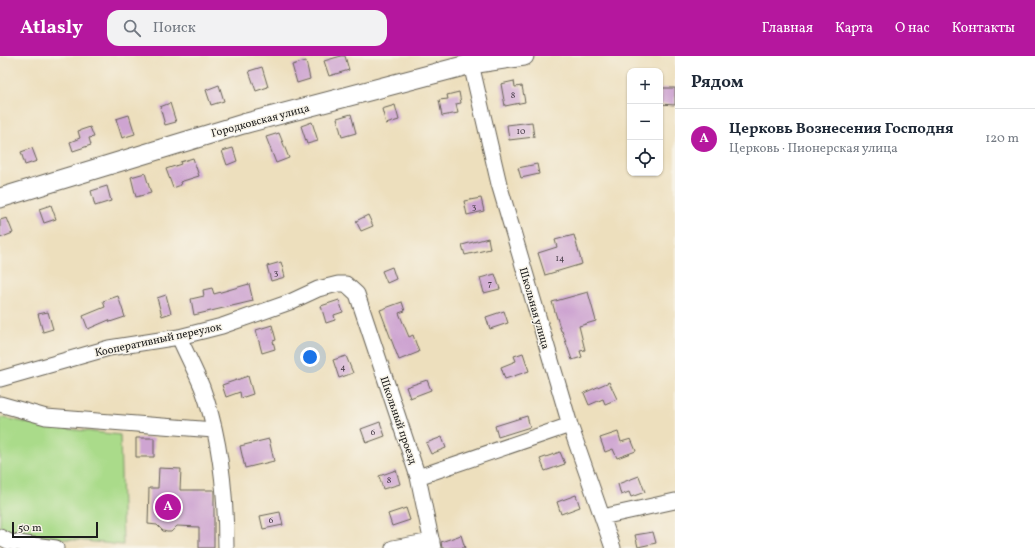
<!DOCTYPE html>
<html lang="ru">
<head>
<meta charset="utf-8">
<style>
	:root { --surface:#fff; --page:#f2f2f3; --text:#1f2937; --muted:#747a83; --line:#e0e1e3; --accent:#b5179e }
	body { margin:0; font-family:Vollkorn,serif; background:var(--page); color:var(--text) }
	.controls { position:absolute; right:12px; top:12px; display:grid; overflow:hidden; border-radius:8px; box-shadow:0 1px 3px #0004 }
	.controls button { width:36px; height:36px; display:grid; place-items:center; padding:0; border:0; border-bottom:1px solid var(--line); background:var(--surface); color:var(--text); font:20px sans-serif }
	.scale { position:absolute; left:12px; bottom:10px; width:86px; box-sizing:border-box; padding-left:4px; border:2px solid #1c1c1c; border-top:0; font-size:11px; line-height:14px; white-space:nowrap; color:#1c1c1c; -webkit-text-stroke:3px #f7f3e8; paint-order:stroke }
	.you { position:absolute; left:310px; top:301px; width:14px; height:14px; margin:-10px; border:3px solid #fff; border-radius:50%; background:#1a73e8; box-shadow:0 0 0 6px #1a73e833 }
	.badge { display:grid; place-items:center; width:26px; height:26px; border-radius:50%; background:var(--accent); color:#fff; font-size:13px; font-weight:700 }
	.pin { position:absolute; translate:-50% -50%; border:2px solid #fff; box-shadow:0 1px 4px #0006 }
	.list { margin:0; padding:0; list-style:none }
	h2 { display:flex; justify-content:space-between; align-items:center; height:52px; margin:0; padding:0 16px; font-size:17px }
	h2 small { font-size:13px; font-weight:400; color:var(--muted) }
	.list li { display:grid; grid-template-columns:26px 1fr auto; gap:12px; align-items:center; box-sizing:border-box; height:60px; padding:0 16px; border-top:1px solid var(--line) }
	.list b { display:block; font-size:15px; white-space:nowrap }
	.list p { margin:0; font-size:13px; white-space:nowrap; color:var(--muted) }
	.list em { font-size:13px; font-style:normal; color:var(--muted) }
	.icon { flex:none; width:22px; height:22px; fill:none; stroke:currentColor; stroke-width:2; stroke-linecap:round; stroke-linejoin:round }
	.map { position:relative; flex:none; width:675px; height:492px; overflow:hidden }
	header { display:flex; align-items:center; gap:24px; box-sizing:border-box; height:56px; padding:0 20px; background:var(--accent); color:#fff }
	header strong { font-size:19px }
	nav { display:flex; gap:22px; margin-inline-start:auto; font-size:14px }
	.search { width:280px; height:36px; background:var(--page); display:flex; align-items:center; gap:10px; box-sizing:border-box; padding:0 14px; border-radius:12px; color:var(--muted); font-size:15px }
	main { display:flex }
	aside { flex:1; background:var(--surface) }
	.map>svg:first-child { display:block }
	.green { fill:#aadb8a; stroke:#637c53 }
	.building { fill:#cea4d1 }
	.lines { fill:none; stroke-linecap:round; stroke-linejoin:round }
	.minor-casing { stroke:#656054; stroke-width:17 }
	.major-casing { stroke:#656054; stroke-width:21 }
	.minor { stroke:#fff; stroke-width:15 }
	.major { stroke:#fff; stroke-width:19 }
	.labels { text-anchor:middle; stroke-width:3; stroke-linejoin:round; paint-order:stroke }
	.number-label { font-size:9px; fill:#483e49 }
	.street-label { font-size:11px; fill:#1c1c1c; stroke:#f7f3e8 }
</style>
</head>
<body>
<header>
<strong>Atlasly</strong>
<div class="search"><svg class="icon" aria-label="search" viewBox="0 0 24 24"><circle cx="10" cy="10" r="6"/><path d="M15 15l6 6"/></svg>Поиск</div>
<nav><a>Главная</a><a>Карта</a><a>О нас</a><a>Контакты</a></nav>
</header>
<main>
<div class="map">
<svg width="675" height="492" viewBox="0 0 675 492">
	<rect width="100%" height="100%" fill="#f7f3e8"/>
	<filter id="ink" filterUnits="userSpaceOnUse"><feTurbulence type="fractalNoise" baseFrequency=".025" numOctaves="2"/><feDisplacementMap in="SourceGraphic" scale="8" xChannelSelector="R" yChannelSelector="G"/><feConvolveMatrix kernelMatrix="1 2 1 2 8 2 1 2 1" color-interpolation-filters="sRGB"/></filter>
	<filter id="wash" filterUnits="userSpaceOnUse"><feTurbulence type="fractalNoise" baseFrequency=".012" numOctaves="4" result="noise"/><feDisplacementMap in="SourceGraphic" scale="16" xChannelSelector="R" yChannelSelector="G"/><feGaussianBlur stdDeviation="0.9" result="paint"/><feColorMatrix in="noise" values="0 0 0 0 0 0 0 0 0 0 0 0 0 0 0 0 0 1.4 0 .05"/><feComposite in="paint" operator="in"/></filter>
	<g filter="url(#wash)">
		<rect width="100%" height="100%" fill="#eddfbd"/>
		<path class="green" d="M0,361L43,370L120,379L123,489L0,476Z"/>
		<g id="blocks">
			<path class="building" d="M341,0H345L349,14L329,20L324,5Z
				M306,5L310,23L297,27L292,9Z
				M262,11L268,31L256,35L249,15Z
				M514,25L515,31L522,30L525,46L505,50L501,28Z
				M219,29L224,45L211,49L206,34Z
				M661,32H675V49L660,48Z
				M459,36L461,47L456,48L458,57L442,60L439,44L448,43L447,39Z
				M170,47L176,66L165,69L160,51Z
				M395,49L399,64L386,68L382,53Z
				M351,58L356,77L342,81L337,62Z
				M129,59L135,78L122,82L116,63Z
				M312,66L318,85L307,88L301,70Z
				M532,66L534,81L509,84L507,69Z
				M90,71L94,81L89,82L91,89L73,95L70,86L80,82L78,75Z
				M279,77L289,102L276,107L266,81Z
				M32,92L37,105L25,109L21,96Z
				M233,92L237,105L227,109L222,95Z
				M193,102L199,120L180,126L181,129L173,132L166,113L181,108L180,106Z
				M537,108L539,118L521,122L518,112Z
				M145,117L151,137L136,141L131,121Z
				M107,130L111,145L95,150L91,135Z
				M481,142L484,155L467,159L464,145Z
				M51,149L56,163L44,167L39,153Z
				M368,159L373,170L361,175L356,165Z
				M7,162L13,177L0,182V164Z
				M574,179L582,208L545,219L538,197L557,191L555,184Z
				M488,182L490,193L465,199L462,189Z
				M281,206L285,221L271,225L267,210Z
				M392,211L396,223L387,227L382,215Z
				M495,218L500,233L484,237L480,222Z
				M249,228L253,245L194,259L191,243L204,240L203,234L212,232L214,238Z
				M588,236L596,265L579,270L585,294L580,295L582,301L572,304L562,275H561L552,246Z
				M166,239L171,257L162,260L157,242Z
				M118,240L125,261L110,266L109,264L88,273L83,260L105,251L103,245Z
				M339,244L343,256L334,259L335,264L326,267L321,250Z
				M402,246L405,255L399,257L409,281L413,279L419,296L399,304L380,254Z
				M504,255L508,267L490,273L486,261Z
				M48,256L53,273L43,276L38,258Z
				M272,269L276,284L273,285L275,293L262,297L256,274Z
				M523,297L529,315L505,323L501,311L516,305L514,300Z
				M346,300L353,317L339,322L333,304Z
				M248,320L253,338L241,342L240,336L226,341L222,329Z
				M427,324L431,334L410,342L406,331Z
				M609,326L617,343L605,348L603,343L589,349L584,337Z
				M527,360L530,371L498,381L495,370Z
				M380,366L385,380L366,387L361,373Z
				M618,376L621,386L631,383L636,395L617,402L613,393L605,396L600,382Z
				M442,381L446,392L431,398L426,387Z
				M136,382H154V401H136Z
				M269,383L274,405L245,412L240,390Z
				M560,396L565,408L545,415L540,403Z
				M159,412L181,413L180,434H214V492H199V471L177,470L171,476H167L163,475L157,469L148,468L149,432H158Z
				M396,414L400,428L383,433L379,420Z
				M639,420L645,436L631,441L629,436L621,439L618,428Z
				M576,439L580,451L561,458L557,446Z
				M406,452L410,464L392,470L388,458Z
				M280,456L283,469L263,473L260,460Z
				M653,476L656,487L638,491L635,479Z
				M461,479L465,492H442L441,486Z"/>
		</g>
	</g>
	<g filter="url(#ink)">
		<use href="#blocks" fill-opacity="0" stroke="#656054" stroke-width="1"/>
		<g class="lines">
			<defs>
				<path id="minor" d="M471,8L499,128L570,369L613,492
					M179,281C186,297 195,314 202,331C221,382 226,438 226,492
					M0,323L109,292L179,281L222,270L290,246L318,233L338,228H346L357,238L418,421L433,492
					M0,348L46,361L214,374
					M418,421L570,369
					M602,461L675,445
					M0,481L10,486L56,492
					M393,492L432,485"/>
				<path id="major" d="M0,142L243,68L471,8L524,0"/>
			</defs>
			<use href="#minor" class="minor-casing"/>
			<use href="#major" class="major-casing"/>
			<use href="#minor" class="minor"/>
			<use href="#major" class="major"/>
		</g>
	</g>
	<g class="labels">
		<g class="number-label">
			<text x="513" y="42">8</text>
			<text x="521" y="78">10</text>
			<text x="474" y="153">3</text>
			<text x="560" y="205">14</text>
			<text x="276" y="219">3</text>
			<text x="490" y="230">7</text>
			<text x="343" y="314">4</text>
			<text x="373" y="379">6</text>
			<text x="389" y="427">8</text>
			<text x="271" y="467">6</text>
		</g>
		<g class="street-label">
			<text transform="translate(260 64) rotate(-15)" y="4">Городковская улица</text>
			<text transform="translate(535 252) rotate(74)" y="4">Школьная улица</text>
			<text transform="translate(158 283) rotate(-12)" y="4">Кооперативный переулок</text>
			<text transform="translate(399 364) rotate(71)" y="4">Школьный проезд</text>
		</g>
	</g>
</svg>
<div class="controls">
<button>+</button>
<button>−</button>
<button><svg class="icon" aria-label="locate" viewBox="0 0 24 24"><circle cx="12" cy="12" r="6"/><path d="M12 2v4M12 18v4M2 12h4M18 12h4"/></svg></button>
</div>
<div class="scale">50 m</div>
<div class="you"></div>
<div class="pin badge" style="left:168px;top:451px">A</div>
</div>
<aside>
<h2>Рядом<small></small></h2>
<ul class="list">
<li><span class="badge">A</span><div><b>Церковь Вознесения Господня</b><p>Церковь · Пионерская улица</p></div><em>120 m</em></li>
</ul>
</aside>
</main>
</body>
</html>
